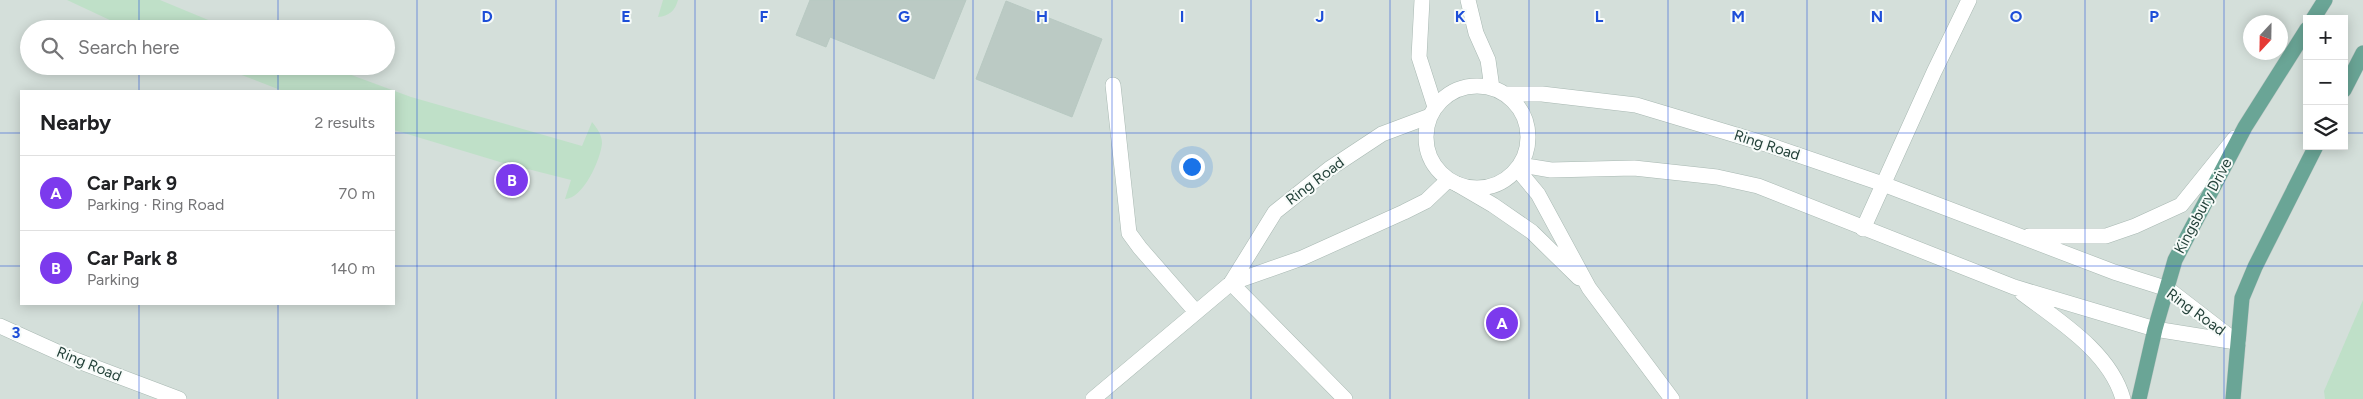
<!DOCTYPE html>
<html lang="en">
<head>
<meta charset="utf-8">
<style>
	:root { --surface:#fff; --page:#f6f6f6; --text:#202124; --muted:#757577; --line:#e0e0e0; --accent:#7c3aed }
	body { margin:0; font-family:Figtree,sans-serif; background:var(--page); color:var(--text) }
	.controls { position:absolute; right:15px; top:15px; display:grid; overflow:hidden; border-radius:0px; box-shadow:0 2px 12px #0003 }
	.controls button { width:45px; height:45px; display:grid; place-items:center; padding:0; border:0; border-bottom:1px solid var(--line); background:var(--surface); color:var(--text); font:25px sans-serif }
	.compass { position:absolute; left:2243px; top:15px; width:45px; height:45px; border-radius:50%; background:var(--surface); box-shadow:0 2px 12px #0003; rotate:202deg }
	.you { position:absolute; left:1191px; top:166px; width:18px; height:18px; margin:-12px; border:4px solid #fff; border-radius:50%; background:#1a73e8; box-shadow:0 0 0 8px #1a73e833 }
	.badge { display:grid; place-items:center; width:32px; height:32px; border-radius:50%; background:var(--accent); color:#fff; font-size:16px; font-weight:700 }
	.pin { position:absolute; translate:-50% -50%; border:2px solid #fff; box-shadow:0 1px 5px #0006 }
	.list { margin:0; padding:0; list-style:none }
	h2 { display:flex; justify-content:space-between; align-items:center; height:65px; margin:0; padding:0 20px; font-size:21px }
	h2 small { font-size:16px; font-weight:400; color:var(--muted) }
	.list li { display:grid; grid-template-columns:32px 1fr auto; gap:15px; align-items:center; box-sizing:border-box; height:75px; padding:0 20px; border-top:1px solid var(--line) }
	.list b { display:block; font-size:19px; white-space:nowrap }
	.list p { margin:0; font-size:16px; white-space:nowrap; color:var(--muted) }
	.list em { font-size:16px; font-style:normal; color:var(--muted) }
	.icon { flex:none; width:28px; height:28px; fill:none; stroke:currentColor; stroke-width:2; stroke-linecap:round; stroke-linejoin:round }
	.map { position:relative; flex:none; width:2363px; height:399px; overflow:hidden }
	.search { position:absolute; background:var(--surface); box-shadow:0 2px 12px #0003; left:20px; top:20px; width:375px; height:55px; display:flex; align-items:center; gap:12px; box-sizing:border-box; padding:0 18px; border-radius:28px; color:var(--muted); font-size:19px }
	.panel { position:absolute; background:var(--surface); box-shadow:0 2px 12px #0003; left:20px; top:90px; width:375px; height:215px; border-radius:0px }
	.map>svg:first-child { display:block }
	.built { fill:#d4dfda; fill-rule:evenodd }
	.green { fill:#bfe0c8 }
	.building { fill:#bbcac4; stroke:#b8c9c2 }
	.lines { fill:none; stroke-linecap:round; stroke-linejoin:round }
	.service-casing { stroke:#a8b8b2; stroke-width:16 }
	.minor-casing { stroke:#a8b8b2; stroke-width:16 }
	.primary-casing { stroke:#c2cac8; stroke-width:16 }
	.service { stroke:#fff; stroke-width:15 }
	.minor { stroke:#fff; stroke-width:15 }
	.primary { stroke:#6aa596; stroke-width:15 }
	.grid { fill:none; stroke:#1d4ed8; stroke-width:1; stroke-opacity:0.55 }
	.labels { text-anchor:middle; stroke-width:4; stroke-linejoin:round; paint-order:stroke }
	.street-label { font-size:15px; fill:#24423a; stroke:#f7fbf9 }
	.grid-label { font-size:16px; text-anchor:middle; font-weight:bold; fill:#1d4ed8; stroke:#f7fbf9; stroke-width:4; stroke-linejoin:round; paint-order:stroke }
</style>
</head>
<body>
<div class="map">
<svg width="2363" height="399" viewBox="0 0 2363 399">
	<rect width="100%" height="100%" fill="#e6efeb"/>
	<path class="built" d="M0,0H2363V399H0ZM2307,19H2344V146H2307ZM2250,22H2280V52H2250ZM29,29H386V66H29ZM21,91H394V304H21Z"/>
	<path class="green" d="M67,0H160L230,29H129Z
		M663,0H678C675,11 669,16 658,17Z
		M218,66H327L411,97L582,146L592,122C597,128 602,135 602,143C601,159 583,199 565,199L571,180L500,162L394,130V91H283Z
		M2363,300V399H2325L2324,391Z"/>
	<path class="building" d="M810,0H966L934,79L830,37L826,47L796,35Z
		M1006,1L1102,39L1072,117L976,79Z"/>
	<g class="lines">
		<defs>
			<path id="service" d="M1518,170L1538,194L1589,288L1672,399
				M1457,184L1493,205L1532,232L1579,278
				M1863,229L1934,72L1969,0
				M1231,283L1345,399"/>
			<path id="minor" d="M1422,0L1419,57L1435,107
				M1468,0L1476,33L1488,60L1492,88
				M1113,85L1129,233L1140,248L1196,312
				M1426 137a51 51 0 1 1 102 0a51 51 0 1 1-102 0Z
				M1505,94H1542L1636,105L1766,144L1883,184L2114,272L2168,289L2238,343
				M1521,165L1551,170L1634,168L1717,177L1758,186L2014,287L2155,329L2236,342
				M2029,236H2106L2135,226L2181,205L2235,138
				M1231,283L1302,258L1404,212L1426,201L1448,180
				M2022,293C2059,321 2110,352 2123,399
				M0,326L73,359L179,399
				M1093,399L1231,283L1275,212L1329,169L1382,134L1430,116"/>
			<path id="primary" d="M2313,19L2325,0
				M2344,90L2363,53
				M2139,399L2155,329L2175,260L2245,127L2307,29
				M2233,399L2242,298L2255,267L2316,146"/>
		</defs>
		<use href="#service" class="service-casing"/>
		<use href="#minor" class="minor-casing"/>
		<use href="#primary" class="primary-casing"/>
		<use href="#service" class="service"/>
		<use href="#minor" class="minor"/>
		<use href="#primary" class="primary"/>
	</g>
	<path class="grid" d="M139,0V29M278,0V29M417,0V399M556,0V399M695,0V399M834,0V399M973,0V399M1112,0V399M1251,0V399M1390,0V399M1529,0V399M1668,0V399M1807,0V399M1946,0V399M2085,0V399M2224,0V399M139,66V91M278,66V91M0,133H21M394,133H2307M2344,133H2363M0,266H21M394,266H2363M139,304V399M278,304V399"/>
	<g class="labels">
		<g class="street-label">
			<text transform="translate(1767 145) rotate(18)" y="5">Ring Road</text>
			<text transform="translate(1315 181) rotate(-37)" y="5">Ring Road</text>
			<text transform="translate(2203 206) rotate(-62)" y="5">Kingsbury Drive</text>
			<text transform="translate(2196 312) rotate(36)" y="5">Ring Road</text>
			<text transform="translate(89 364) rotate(22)" y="5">Ring Road</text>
		</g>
	</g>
	<g class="grid-label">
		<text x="487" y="22">D</text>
		<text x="626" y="22">E</text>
		<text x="764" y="22">F</text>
		<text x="904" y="22">G</text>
		<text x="1042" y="22">H</text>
		<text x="1182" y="22">I</text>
		<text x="1320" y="22">J</text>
		<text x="1460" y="22">K</text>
		<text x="1599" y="22">L</text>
		<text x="1738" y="22">M</text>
		<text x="1877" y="22">N</text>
		<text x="2016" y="22">O</text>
		<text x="2154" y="22">P</text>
		<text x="16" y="338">3</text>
	</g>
</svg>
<div class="controls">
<button>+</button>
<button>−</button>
<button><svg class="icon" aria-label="layers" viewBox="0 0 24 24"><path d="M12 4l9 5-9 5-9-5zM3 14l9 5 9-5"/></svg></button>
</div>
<svg class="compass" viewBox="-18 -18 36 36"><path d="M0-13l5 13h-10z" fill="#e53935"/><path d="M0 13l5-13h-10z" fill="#757577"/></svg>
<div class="you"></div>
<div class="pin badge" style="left:1502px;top:323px">A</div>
<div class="pin badge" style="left:512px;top:180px">B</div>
<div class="search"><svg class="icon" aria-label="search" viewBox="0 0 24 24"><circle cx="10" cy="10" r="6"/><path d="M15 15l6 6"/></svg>Search here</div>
<section class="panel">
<h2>Nearby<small>2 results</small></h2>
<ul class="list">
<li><span class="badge">A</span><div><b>Car Park 9</b><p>Parking · Ring Road</p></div><em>70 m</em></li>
<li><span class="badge">B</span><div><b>Car Park 8</b><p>Parking</p></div><em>140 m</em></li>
</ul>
</section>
</div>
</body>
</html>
